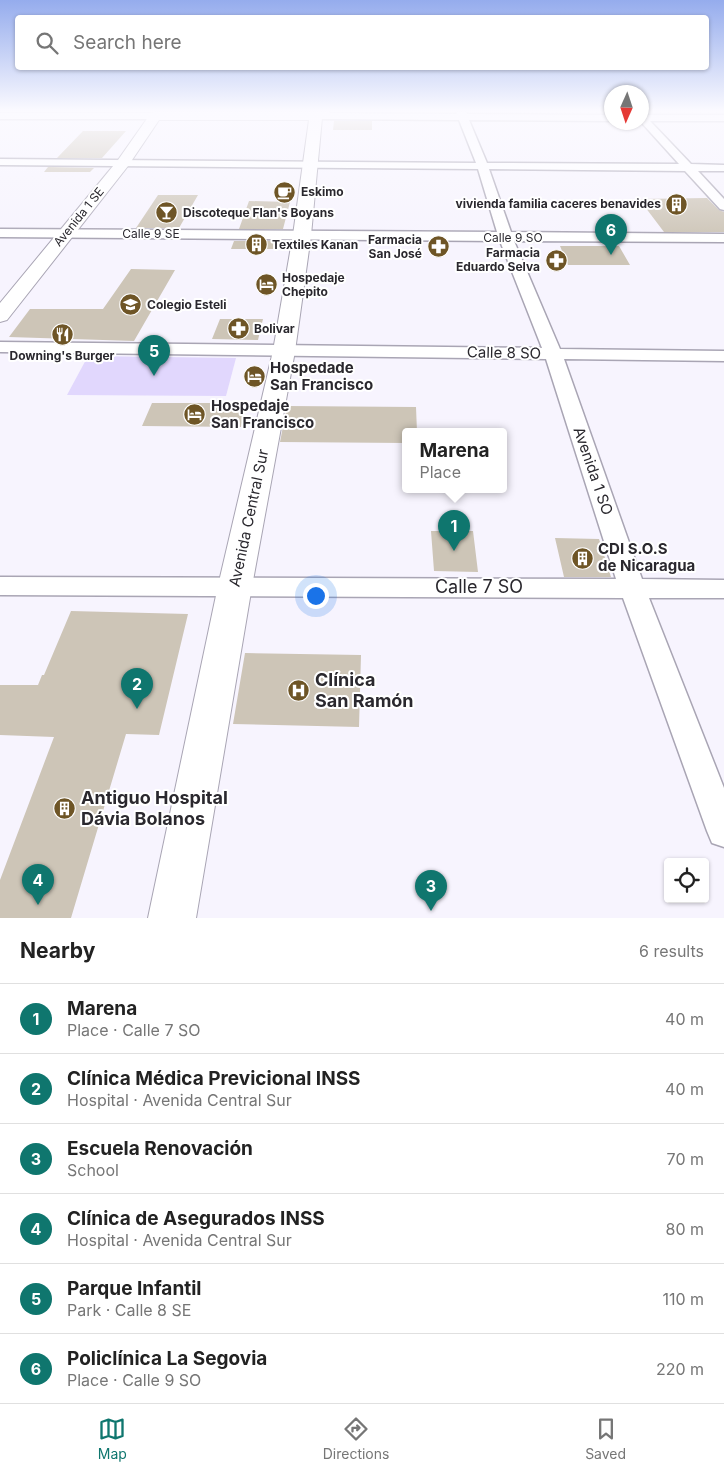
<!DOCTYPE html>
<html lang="en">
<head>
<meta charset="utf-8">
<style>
	:root { --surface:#fff; --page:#f2f2f2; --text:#222; --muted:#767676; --line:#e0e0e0; --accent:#0f766e }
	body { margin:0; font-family:Inter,sans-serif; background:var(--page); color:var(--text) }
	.controls { position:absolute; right:15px; bottom:15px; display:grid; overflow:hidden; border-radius:5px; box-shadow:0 1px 4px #0004 }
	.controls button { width:45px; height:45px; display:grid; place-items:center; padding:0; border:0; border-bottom:1px solid var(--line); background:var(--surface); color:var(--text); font:25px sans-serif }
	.compass { position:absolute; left:604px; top:85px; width:45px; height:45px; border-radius:50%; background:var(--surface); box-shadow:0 1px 4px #0004; rotate:183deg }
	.you { position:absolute; left:315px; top:595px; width:18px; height:18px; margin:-12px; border:4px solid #fff; border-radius:50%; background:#1a73e8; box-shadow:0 0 0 8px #1a73e833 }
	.badge { display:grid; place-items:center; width:32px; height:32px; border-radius:50%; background:var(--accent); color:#fff; font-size:16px; font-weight:700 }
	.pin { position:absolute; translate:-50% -41px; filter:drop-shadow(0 1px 2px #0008) }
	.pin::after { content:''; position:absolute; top:26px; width:18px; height:15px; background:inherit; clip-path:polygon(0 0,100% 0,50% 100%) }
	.popup { position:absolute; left:402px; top:428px; width:105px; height:65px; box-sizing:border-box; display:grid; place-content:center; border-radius:5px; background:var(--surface); filter:drop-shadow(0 1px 4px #0005); font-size:16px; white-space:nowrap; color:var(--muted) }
	.popup b { font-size:19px; color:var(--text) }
	.popup::after { content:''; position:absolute; left:50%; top:100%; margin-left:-10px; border:10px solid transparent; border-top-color:var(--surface) }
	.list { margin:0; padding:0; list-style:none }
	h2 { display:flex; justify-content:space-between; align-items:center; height:65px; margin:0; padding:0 20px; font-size:21px }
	h2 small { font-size:16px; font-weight:400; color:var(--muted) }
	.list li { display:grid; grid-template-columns:32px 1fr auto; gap:15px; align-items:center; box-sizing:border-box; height:70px; padding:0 20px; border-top:1px solid var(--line) }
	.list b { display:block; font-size:19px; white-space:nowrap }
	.list p { margin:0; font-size:16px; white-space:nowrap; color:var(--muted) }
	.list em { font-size:16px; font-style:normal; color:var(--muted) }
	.icon { flex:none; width:28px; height:28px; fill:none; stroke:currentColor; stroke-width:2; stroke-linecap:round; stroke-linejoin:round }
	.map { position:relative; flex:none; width:724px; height:918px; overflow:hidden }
	.search { position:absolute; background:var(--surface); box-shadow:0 1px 4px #0004; left:15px; right:15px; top:15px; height:55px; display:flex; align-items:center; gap:12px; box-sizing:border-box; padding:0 18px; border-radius:5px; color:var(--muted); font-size:19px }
	.sheet { height:485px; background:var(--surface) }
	nav { display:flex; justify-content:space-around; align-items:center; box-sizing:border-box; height:70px; border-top:1px solid var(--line); background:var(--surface); font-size:14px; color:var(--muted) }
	nav a { display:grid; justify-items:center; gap:2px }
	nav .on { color:var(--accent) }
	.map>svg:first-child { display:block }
	.green { fill:#e1d7fd }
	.building { fill:#cdc5b7 }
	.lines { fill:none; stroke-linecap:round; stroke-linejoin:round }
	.minor-casing { stroke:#a9a5b4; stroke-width:3 }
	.tertiary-casing { stroke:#a9a5b4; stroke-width:2 }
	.minor { fill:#fff; fill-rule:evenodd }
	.tertiary { fill:#fff; fill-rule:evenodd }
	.labels { text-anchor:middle; stroke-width:4; stroke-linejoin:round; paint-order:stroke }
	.far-poi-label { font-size:12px; font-weight:bold; fill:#2a282e; stroke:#fff; text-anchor:start }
	.far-street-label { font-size:12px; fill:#2a282e; stroke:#fff }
	.street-label { font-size:15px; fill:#2a282e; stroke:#fff }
	.poi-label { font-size:15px; font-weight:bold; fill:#2a282e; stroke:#fff; text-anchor:start }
	.near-street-label { font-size:18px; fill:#2a282e; stroke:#fff }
	.near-poi-label { font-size:18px; font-weight:bold; fill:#2a282e; stroke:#fff; text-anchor:start }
</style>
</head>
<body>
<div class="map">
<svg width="724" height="918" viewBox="0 0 724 918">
	<rect width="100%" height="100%" fill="#f7f4fe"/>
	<path class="green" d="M88,356L236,358L226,396L67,395Z"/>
	<path class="building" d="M334,121H372V130H333Z
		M83,131H126L102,158H57Z
		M48,167L94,168L90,172H44Z
		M158,195H198L179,228H136Z
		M707,198L719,210L724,212V232H664L639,199Z
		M249,201L290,202L283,229H239Z
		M234,241H280L278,249H231Z
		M560,246H619L630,265H568Z
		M131,269L175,270L134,341L9,337L30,309H103Z
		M220,319H263L258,340L212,339Z
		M152,403H246L241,427L142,426Z
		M287,406L416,407L417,432H405V443L280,442Z
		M431,531H473L478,572L434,571Z
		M555,538L599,539L611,577H564Z
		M71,611L188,614L159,735L126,734L71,918H0V880L54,737L0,735V685H38L42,675H44Z
		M245,653L361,655L359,727L233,724Z"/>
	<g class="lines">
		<defs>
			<path id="minor" d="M456,112H466L467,114L612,115V121L469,120L487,163L679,164L641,122L642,115H724V121H650L691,164L724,165V171H698L724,199V210L720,209L685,171L489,169L511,232L724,234V242L514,241L560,349L724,351V361L564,359L642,579L724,580V598H649L724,788V847L712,843L707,831L623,598L0,595V577L616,579L546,359L0,352V342L542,348L500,241L0,237V229L497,232L478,169L0,165V159L476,163L459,120L316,119L311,116L316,113L457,114Z
				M0,113H155L160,116L155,119H0Z"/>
			<path id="tertiary" d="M155,112H330L322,118L311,235L295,351L252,586L196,918H148L218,586L273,351L293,235L309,120H159L128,166L7,320L0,322V303L118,160L151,113Z"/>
		</defs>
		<use href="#minor" class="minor-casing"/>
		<use href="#tertiary" class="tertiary-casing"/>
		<use href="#minor" class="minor"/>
		<use href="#tertiary" class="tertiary"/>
	</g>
	<linearGradient id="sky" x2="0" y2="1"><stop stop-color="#95aced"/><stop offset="0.46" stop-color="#fbfaff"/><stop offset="1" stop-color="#fbfaff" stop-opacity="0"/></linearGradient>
	<rect width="724" height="241" fill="url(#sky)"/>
	<defs>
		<symbol id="cafe-disc" viewBox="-11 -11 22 22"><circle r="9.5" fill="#6e5526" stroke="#fff"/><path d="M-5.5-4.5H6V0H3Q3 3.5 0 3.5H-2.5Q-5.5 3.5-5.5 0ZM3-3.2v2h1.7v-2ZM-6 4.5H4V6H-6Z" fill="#fff"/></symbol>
		<symbol id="building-disc" viewBox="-11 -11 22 22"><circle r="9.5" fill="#6e5526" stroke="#fff"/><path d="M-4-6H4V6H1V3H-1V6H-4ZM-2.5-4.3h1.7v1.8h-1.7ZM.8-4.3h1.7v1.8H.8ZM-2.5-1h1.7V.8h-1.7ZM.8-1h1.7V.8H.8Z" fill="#fff"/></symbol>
		<symbol id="bar-disc" viewBox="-11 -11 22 22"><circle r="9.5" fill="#6e5526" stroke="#fff"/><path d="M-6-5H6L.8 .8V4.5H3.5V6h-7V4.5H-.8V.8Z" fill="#fff"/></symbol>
		<symbol id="pharmacy-disc" viewBox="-11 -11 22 22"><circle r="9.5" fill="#6e5526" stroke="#fff"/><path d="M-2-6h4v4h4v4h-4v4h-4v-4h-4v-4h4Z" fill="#fff"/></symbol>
		<symbol id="hotel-disc" viewBox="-11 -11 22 22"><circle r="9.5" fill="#6e5526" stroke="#fff"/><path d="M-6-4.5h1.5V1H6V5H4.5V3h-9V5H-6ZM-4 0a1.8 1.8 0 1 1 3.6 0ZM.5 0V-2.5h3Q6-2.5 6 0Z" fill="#fff"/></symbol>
		<symbol id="university-disc" viewBox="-11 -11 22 22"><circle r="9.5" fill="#6e5526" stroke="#fff"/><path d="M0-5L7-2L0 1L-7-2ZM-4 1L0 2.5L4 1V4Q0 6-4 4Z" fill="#fff"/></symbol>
		<symbol id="restaurant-disc" viewBox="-11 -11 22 22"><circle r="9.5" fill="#6e5526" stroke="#fff"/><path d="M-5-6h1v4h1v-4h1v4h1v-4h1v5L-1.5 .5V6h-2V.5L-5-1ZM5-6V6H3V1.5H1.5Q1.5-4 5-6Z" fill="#fff"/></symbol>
		<symbol id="hospital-disc" viewBox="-11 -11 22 22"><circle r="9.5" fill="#6e5526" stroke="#fff"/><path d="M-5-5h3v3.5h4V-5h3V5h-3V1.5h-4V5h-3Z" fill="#fff"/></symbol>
	</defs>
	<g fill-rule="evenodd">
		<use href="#cafe-disc" x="272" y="180" width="25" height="25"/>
		<use href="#building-disc" x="664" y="192" width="25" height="25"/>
		<use href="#bar-disc" x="154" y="200" width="25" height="25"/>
		<use href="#building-disc" x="244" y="232" width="25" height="25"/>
		<use href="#pharmacy-disc" x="426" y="234" width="25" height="25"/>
		<use href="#pharmacy-disc" x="544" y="248" width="25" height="25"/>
		<use href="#hotel-disc" x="254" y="272" width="25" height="25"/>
		<use href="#university-disc" x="118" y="292" width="25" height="25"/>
		<use href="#pharmacy-disc" x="226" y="316" width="25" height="25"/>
		<use href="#restaurant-disc" x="50" y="322" width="25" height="25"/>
		<use href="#hotel-disc" x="242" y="364" width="25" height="25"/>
		<use href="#hotel-disc" x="182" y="402" width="25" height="25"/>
		<use href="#building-disc" x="570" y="546" width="25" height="25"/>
		<use href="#hospital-disc" x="286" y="678" width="25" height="25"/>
		<use href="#building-disc" x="52" y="796" width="25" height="25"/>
	</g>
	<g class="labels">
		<g class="far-poi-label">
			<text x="301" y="196">Eskimo</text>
			<text x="661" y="208" text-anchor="end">vivienda familia caceres benavides</text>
			<text x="183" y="217">Discoteque Flan's Boyans</text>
			<text x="422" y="244" text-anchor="end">Farmacia<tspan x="422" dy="14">San José</tspan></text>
			<text x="272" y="249">Textiles Kanan</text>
			<text x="540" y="257" text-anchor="end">Farmacia<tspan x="540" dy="14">Eduardo Selva</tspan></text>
			<text x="282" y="282">Hospedaje<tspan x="282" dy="14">Chepito</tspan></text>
			<text x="147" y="309">Colegio Esteli</text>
			<text x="254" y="333">Bolivar</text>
			<text x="62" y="360" text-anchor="middle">Downing's Burger</text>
		</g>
		<g class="far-street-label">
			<text transform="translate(79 217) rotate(-51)" y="4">Avenida 1 SE</text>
			<text x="151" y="238">Calle 9 SE</text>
			<text x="513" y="242">Calle 9 SO</text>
		</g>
		<g class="street-label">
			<text transform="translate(504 353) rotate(1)" y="5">Calle 8 SO</text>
			<text transform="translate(593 471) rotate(71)" y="5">Avenida 1 SO</text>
			<text transform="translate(249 518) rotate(-78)" y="5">Avenida Central Sur</text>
		</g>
		<g class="poi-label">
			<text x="270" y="373">Hospedade<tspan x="270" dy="17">San Francisco</tspan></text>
			<text x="211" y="411">Hospedaje<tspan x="211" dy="17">San Francisco</tspan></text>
			<text x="598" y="554">CDI S.O.S<tspan x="598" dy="17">de Nicaragua</tspan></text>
		</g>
		<g class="near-street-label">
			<text x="479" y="593">Calle 7 SO</text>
		</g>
		<g class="near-poi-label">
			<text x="315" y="686">Clínica<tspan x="315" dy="21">San Ramón</tspan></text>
			<text x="81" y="804">Antiguo Hospital<tspan x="81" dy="21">Dávia Bolanos</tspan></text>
		</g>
	</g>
</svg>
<div class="controls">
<button><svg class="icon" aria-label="locate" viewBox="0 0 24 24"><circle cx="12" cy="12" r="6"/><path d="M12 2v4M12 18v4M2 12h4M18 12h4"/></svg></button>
</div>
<svg class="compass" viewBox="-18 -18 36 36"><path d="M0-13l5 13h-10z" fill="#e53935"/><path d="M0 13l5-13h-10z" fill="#767676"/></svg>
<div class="you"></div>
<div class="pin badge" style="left:454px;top:551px">1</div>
<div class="popup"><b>Marena</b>Place</div>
<div class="pin badge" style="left:137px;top:709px">2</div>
<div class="pin badge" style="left:431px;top:911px">3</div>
<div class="pin badge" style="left:38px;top:905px">4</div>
<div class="pin badge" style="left:154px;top:376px">5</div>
<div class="pin badge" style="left:611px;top:255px">6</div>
<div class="search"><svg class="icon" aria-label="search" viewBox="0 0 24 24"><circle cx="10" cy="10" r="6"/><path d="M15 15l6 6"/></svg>Search here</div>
</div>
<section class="sheet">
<h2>Nearby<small>6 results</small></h2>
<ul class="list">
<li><span class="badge">1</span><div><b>Marena</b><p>Place · Calle 7 SO</p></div><em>40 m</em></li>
<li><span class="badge">2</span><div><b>Clínica Médica Previcional INSS</b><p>Hospital · Avenida Central Sur</p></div><em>40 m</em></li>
<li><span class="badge">3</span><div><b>Escuela Renovación</b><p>School</p></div><em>70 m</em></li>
<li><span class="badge">4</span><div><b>Clínica de Asegurados INSS</b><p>Hospital · Avenida Central Sur</p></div><em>80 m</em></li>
<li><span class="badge">5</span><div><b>Parque Infantil</b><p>Park · Calle 8 SE</p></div><em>110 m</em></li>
<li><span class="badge">6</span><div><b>Policlínica La Segovia</b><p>Place · Calle 9 SO</p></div><em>220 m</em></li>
</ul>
</section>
<nav>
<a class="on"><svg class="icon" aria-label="map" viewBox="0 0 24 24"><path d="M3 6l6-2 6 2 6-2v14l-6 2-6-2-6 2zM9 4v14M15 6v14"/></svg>Map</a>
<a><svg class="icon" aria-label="directions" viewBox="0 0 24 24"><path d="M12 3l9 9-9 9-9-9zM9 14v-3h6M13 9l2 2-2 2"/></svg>Directions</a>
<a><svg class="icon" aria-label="saved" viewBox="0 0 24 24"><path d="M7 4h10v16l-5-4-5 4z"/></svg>Saved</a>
</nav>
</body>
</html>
